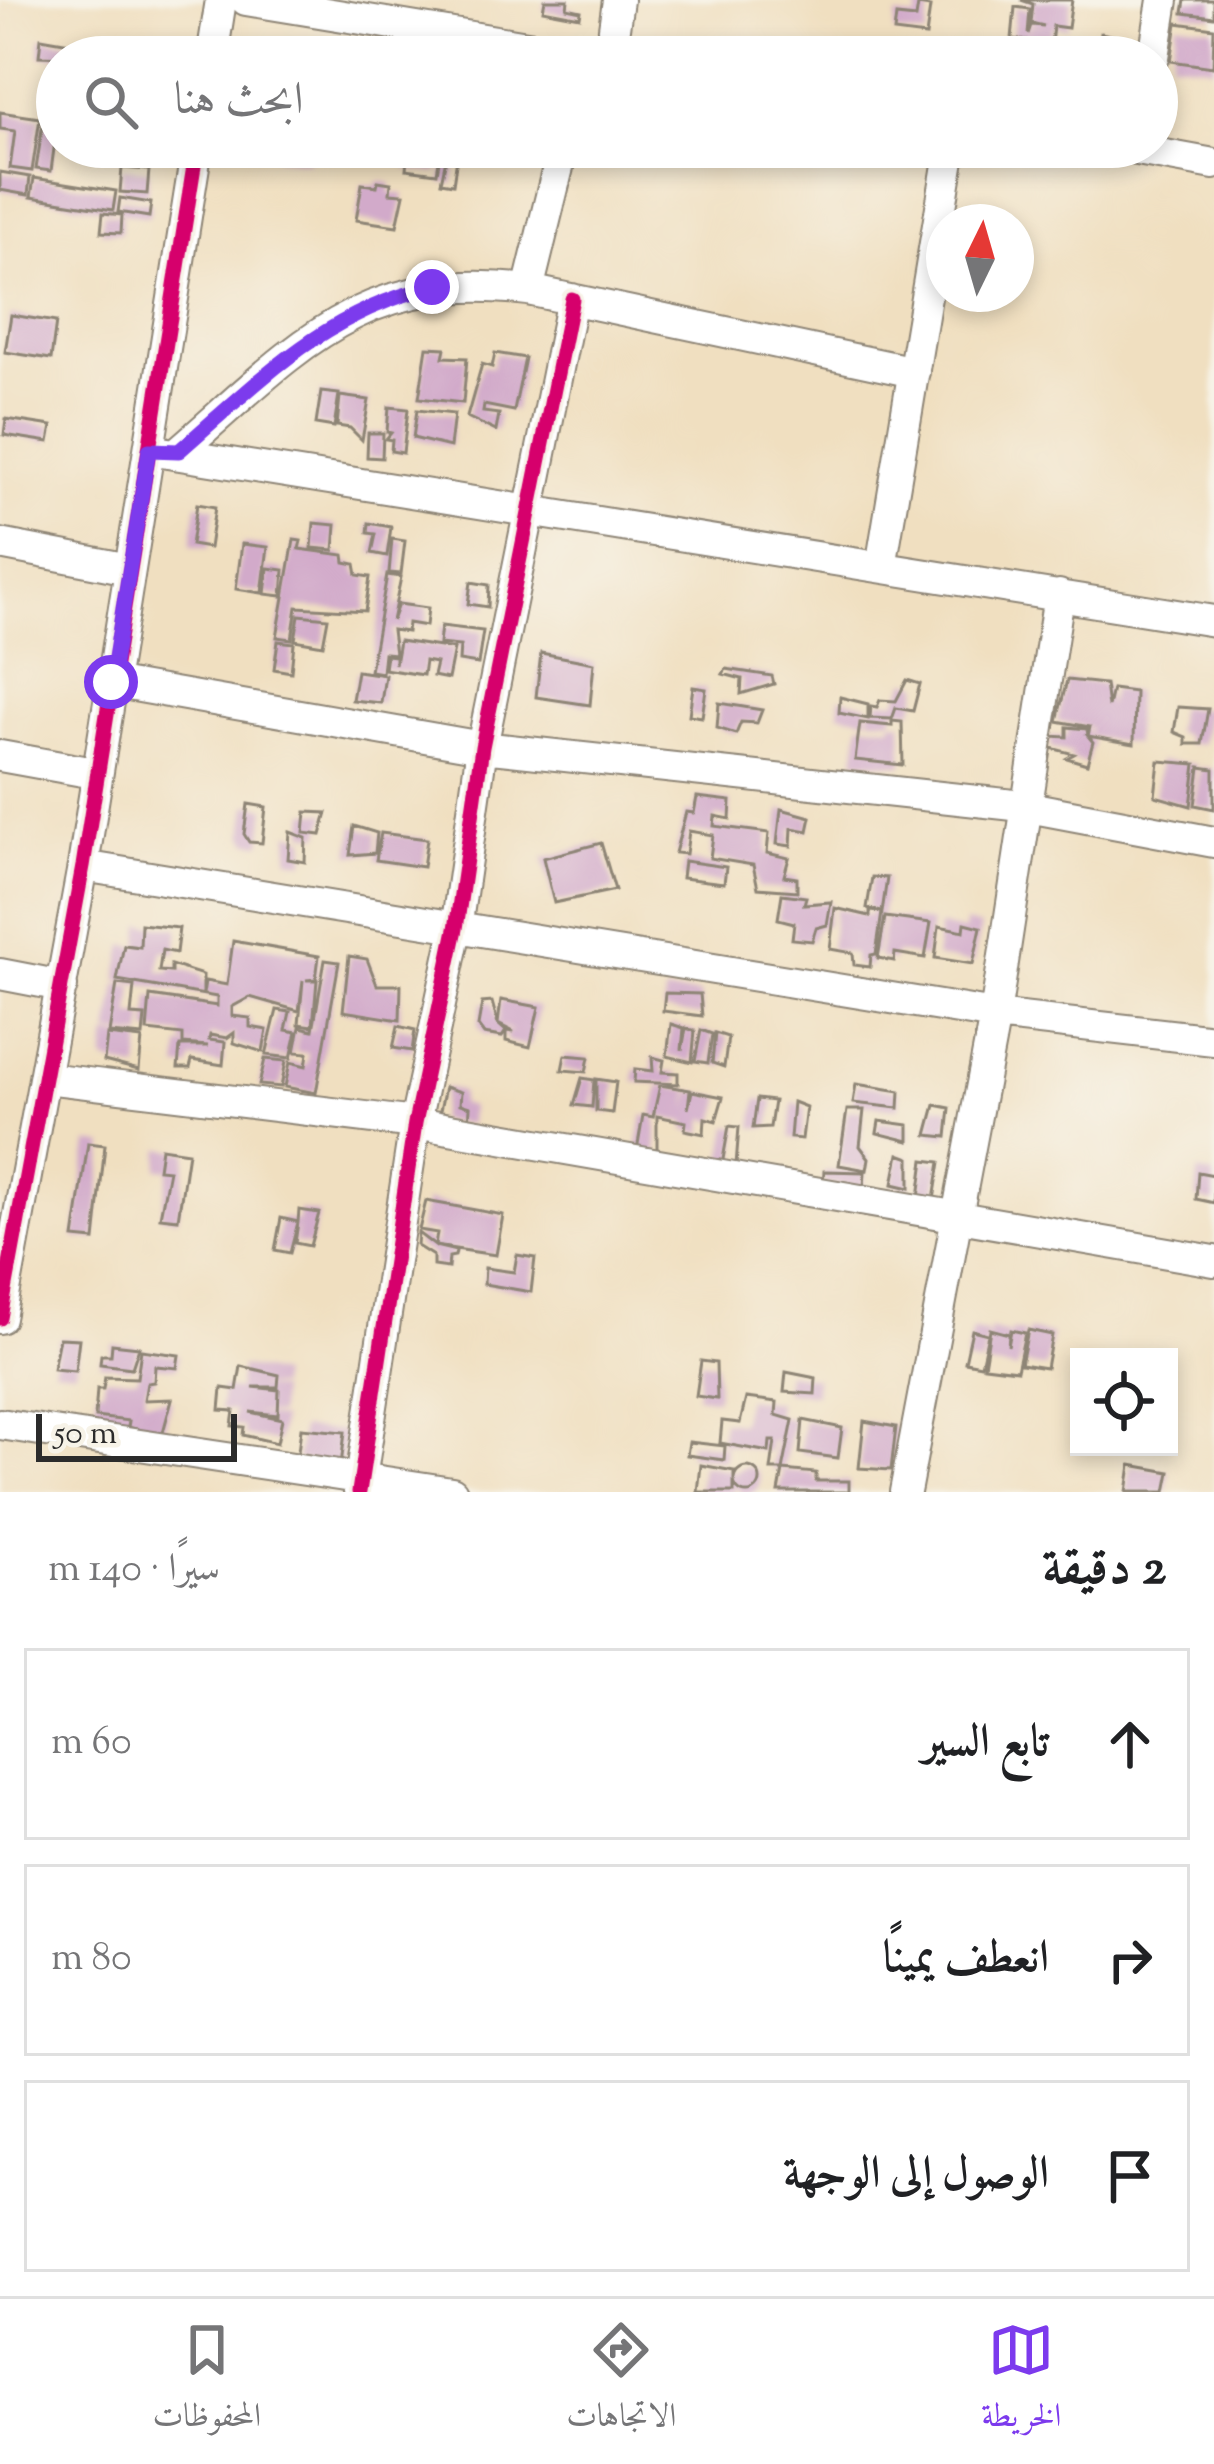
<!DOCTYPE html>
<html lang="ar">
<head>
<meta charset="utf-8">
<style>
	:root { --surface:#fff; --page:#f6f6f6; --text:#202124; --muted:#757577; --line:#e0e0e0; --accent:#7c3aed }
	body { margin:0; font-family:"Sorts Mill Goudy",Amiri,serif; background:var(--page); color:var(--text); direction:rtl }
	.controls { position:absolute; right:36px; bottom:36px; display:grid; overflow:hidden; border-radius:0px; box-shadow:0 6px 18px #0003 }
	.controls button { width:108px; height:108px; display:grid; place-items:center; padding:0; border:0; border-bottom:3px solid var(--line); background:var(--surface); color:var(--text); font:60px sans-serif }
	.compass { position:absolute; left:926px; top:204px; width:108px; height:108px; border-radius:50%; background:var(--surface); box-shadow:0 6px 18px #0003; rotate:5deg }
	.scale { position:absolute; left:36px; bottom:30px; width:201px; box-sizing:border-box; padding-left:12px; border:6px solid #2b2b2b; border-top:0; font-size:33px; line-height:42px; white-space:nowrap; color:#2b2b2b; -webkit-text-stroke:9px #f7f3e8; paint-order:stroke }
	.stop { position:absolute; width:36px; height:36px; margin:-27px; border:9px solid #7c3aed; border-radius:50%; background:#fff }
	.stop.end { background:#7c3aed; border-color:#fff; box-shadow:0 3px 12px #0008 }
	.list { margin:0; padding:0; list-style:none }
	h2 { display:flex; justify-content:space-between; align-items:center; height:156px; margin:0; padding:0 48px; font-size:51px }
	h2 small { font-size:39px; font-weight:400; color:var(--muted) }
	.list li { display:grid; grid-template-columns:78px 1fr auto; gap:36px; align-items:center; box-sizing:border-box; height:192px; margin:0 24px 24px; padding:0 24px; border:3px solid var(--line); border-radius:0px }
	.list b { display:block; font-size:45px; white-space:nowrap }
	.list em { font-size:39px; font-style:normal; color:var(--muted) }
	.icon { flex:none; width:66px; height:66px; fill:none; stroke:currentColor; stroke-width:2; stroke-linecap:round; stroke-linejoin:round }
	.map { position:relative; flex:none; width:1214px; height:1492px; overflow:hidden; direction:ltr }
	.search { position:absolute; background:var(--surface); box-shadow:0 6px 18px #0003; left:36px; right:36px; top:36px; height:132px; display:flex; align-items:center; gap:30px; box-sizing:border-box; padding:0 42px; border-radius:66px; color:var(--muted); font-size:45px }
	.sheet { height:804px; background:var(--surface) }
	nav { display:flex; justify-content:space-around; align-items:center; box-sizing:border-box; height:168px; border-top:3px solid var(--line); background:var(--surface); font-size:33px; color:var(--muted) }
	nav a { display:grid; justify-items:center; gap:6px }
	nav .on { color:var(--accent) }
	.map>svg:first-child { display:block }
	.building { fill:#d2aaca }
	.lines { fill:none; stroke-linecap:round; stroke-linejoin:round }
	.minor-casing { stroke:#8e8576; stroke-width:34 }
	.minor { stroke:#fff; stroke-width:30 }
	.cycleway-casing { stroke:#f7f3e8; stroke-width:22 }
	.cycleway { stroke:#d6006c; stroke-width:15 }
	.route { stroke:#7c3aed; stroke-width:15 }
</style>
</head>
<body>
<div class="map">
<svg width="1214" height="1492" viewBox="0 0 1214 1492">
	<rect width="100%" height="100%" fill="#f7f3e8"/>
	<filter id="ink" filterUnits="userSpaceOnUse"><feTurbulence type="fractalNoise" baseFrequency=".00833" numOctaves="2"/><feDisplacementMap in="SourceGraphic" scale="24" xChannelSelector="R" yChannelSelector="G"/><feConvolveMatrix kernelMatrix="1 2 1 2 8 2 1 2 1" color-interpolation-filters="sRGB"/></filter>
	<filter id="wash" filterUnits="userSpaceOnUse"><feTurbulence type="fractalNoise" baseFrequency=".004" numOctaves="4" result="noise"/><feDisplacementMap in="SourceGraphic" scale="48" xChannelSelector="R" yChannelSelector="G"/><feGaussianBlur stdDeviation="2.7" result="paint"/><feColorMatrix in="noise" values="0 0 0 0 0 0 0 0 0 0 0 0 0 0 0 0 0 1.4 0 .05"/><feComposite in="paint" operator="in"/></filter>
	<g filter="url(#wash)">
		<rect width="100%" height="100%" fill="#f0dfc0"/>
		<g id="blocks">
			<path class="building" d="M545,0H568L567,8L581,11L580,17L543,10Z
				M1021,0H1072L1068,28L1053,26L1051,44L1012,39L1015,7L1030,9L1028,34L1031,25L1044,26L1031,23L1033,4Z
				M1185,0H1214V17L1183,13Z
				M918,5L930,7L926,36L894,32L896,16L916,18Z
				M1177,23L1214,28L1213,67L1171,61Z
				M1101,33L1128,39L1125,56L1098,51Z
				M41,38L70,43L68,57L39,56Z
				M0,112L40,118L32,171L10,168L15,131L0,129Z
				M43,123L57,126L51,171L36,169Z
				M276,147H310L308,162L275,157Z
				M408,147H422L418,160H423L425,147L441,149L437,173L406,169Z
				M448,150L458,151L453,184L441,182Z
				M122,168L149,170L147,194L120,192Z
				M0,172L30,177L28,195L0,190Z
				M34,178L116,191L113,210L31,197Z
				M378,181L391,183L390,193L404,194L397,226L356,220L362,184L377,186Z
				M120,198L151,203L149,217L118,212Z
				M103,213L122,215L121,233L101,232Z
				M11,315L56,322L51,359L5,352Z
				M427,347L445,348L443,357L467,358L463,403L419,398Z
				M495,353L525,358L514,411L484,405L483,412L499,414L496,431L467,417L482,364L492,367Z
				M321,392L339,394L334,427L316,424Z
				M340,396L369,400L362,440L350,428L337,426Z
				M389,407L408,409L403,453L391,451L392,440L386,439L391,433L387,432Z
				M417,410L454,414L450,447L413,438Z
				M6,419L52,426L49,442L4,435Z
				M368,433H383L382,458L367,457Z
				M197,504L215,507L209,548L191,545Z
				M314,523L336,525L334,550L312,548Z
				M369,523L391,527L387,556L372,553L376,534L368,533Z
				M392,539L405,541L401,574L389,573Z
				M294,540L301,541L299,549L344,555L345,562L355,564L357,575L370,577L365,611L297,607L292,639L277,637Z
				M242,544L268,547L262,593L236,589Z
				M268,568L284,570L282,596L265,594Z
				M387,575L401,577L392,621L398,604L428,608L426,626L408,623L407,632L392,630L395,654L384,653L382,673L370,671Z
				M471,582L489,585L488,607L468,604Z
				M299,615L328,618L323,645L295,640Z
				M441,626L483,631L478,664L459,661L460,646L439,644Z
				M278,641L294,643L291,672L274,669Z
				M399,641L454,649L448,679L433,676L436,663L425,661L423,675L384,669L386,655L395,656V664Z
				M541,653L594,663L590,705L536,697Z
				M726,669L772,676L774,684L741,694L742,679L723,674Z
				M357,671L385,675L381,703L352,700Z
				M907,680L920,684L913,711L896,708L892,719L870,718L871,706L877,707L880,700L896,701Z
				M1067,680L1105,684L1108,707L1112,689L1135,692L1134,744L1088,736L1093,742L1087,764L1067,758L1074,754L1051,748L1050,736L1067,737V727L1087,729L1088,736L1090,727L1057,721Z
				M693,687L706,689L702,717L689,715Z
				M840,697L868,704V719L839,713Z
				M719,703L762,710L757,723L741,722L736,734L717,728Z
				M1178,707L1208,709L1202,744H1186V737L1174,732Z
				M892,721L902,722L903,765L855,760L860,723L892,726Z
				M1159,761L1196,764L1191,806L1155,796Z
				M1200,767L1214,769V809L1195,805Z
				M697,797L731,801L730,819L715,816L714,826L769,833L767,853L789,858L784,876L797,878V891L758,888L753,865L710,858L713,835L689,831L686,854L675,853L686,812L694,813Z
				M248,804L266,807L262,843L249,842L244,834Z
				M781,809L811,817L808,831L792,828L791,846L777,844Z
				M306,812L327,813L321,835L304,833Z
				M354,826L377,833L375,853L350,855Z
				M290,832L306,838L305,862L288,859Z
				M381,833L427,839L423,867L376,860Z
				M601,843L615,890L554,903L543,858Z
				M684,861L726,867L724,883L682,878Z
				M872,877L887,878L876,954L871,955L870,967L854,965L853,953L830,949L835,908L870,916V911L881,912L867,908Z
				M782,894L806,897L804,904L831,902L827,925L816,928L812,941L792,939L794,923L778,919Z
				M885,917L931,923L925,958L895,953L894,961L878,958Z
				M965,923L981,927L973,964L935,958L939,926L964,931Z
				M141,924L179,928L176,953L162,950L159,971L171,972V965L203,975V994L205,981L227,985L233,941L319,956L316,979L306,980H317L313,1026L299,1024L303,980L299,1011L250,997L232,1007V1016L250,1018V1027L267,1030L263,1052L234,1043V1033L227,1038L210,1035L209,1040L225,1042L223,1065L192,1060L190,1068H178L180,1046H208L183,1044V1035L147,1031L150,996L217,1006V997L117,980L124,945L140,947Z
				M349,956L367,959L377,985H401L400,1020L343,1011Z
				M325,960L339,962L316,1093L285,1087L290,1062L306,1066L308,1053L295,1052L300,1027L313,1030Z
				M117,984L134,986L131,1015L145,1016L143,1036L109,1033Z
				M665,993L700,994L702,1016L663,1011Z
				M501,1000L539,1007L530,1047L506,1041V1031L514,1032L498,1024L506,1031L502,1037L484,1034L478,1026L482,1003L492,1002L498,1024Z
				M277,1010L290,1012L286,1030L297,1032L291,1058L266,1055Z
				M671,1024L684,1028L682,1050L686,1028L695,1031L692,1062L667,1056Z
				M398,1026L415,1030L412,1051L393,1048Z
				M701,1030L712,1034L708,1063L695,1061Z
				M715,1033L728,1037L724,1067L712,1063Z
				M107,1035L142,1039L139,1070L104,1061Z
				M565,1055L589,1057L586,1072L562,1070Z
				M652,1057L664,1060L662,1072L678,1073V1084L634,1082L635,1069L653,1071Z
				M265,1059L286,1061L281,1087L259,1085Z
				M582,1078L594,1080L592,1107L574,1105Z
				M596,1079L616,1082L612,1113L596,1111Z
				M856,1084L900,1091L899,1108L853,1103Z
				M660,1085L690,1090L688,1109L692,1091L723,1097L716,1121L705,1118L704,1134L685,1130L686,1122L657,1116V1155L637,1150L643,1115L653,1117Z
				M445,1087L461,1092L460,1104L470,1107L469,1124L438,1120Z
				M757,1099L774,1101L770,1127L753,1128Z
				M793,1102L806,1107L802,1139L790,1138Z
				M935,1105L950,1108L947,1137L927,1135Z
				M847,1110H864L860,1146L869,1158L867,1170L839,1165Z
				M879,1121L909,1125V1141L877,1133Z
				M729,1126L739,1127L736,1165H722Z
				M88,1143L105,1145L95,1240L74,1238Z
				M161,1148L188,1152L178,1219L160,1217L169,1170L158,1169Z
				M899,1154L910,1158V1188L893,1184Z
				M924,1160L940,1162L934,1200L919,1197Z
				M824,1171L865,1172L864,1187L823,1183Z
				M1198,1172L1214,1175V1203L1196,1199Z
				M426,1201L503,1215L496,1255L435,1246L456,1251L455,1256L449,1257L448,1268L433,1266V1256L417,1246L418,1233L435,1246L437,1233L419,1230Z
				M299,1210L319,1213L310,1246L295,1243L298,1222L290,1253L275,1250L281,1218L298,1222Z
				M517,1255L535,1258L531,1292L484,1284L485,1268L514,1272Z
				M990,1329L1009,1334L1008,1346L1011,1330L1025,1333L1017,1370L984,1366Z
				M972,1330L988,1334L981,1365L965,1362Z
				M1028,1330L1052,1335L1046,1368L1021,1364Z
				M59,1338L79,1339L75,1371L53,1369Z
				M112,1344L139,1347L132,1368L100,1364L101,1355H111Z
				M141,1350L179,1355L177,1368L155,1366L154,1382L147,1383L144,1400L172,1399L162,1436L128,1427L129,1421L95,1417L97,1389H103L105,1377L137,1378Z
				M701,1361L716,1363L717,1399L696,1396Z
				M241,1366L279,1375L278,1387H253L279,1390L278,1415L250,1412L282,1419L277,1443L243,1435L244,1427L232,1426L234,1411L220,1410L222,1388L237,1390Z
				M786,1372L816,1378L815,1394L784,1392Z
				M746,1398L777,1402L776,1415L793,1420L783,1470H771L775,1441H770L769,1452L720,1443L722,1421L740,1423Z
				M803,1420L842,1428L838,1458L800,1453Z
				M864,1421L896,1427L891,1470L859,1468Z
				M301,1428L345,1432L341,1465L297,1460Z
				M689,1442L725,1446L724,1460L687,1455Z
				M701,1465L734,1471V1492H698Z
				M1131,1465L1170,1472L1166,1492H1127Z
				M734 1480a13 13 0 1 1 26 0a13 13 0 1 1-26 0Z
				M783,1470L816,1473V1481H849V1492H779Z"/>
		</g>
	</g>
	<g filter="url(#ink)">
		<use href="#blocks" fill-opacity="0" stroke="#8e8576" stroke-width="3"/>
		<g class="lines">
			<defs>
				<path id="minor" d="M246,0L594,57
					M212,57L221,0
					M610,57L618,0
					M1154,57L1163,0
					M1121,147L1214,164
					M528,290L563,147
					M149,450L1214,621
					M179,451C296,350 360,269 528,290L914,372
					M0,544L129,569
					M881,567L951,147
					M111,682L482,747L1023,806L1214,842
					M0,756L94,773
					M83,866L995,1015L1214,1040
					M0,974L62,986
					M46,1078L415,1123L1214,1261
					M0,1318L83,866L197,147
					M0,1424L452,1492
					M359,1492L415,1123L456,929L482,747L572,299
					M905,1492L995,1015L1059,595"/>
			</defs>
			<use href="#minor" class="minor-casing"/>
			<use href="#minor" class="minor"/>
			<defs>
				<path id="cycleway" d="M0,1318L83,866L197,147
					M359,1492L415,1123L456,929L482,747L572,299"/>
			</defs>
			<use href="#cycleway" class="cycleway-casing"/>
			<use href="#cycleway" class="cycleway"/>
		</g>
	</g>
	<g class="lines" filter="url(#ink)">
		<path class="route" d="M111,682L149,450L179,451C261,380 323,313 432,287"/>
	</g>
</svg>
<div class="controls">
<button><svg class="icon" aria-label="locate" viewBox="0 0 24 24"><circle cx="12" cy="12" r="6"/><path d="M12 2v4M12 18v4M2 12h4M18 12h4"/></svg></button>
</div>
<svg class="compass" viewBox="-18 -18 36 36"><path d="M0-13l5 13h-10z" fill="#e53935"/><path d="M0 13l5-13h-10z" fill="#757577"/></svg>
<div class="scale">50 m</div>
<div class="stop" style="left:111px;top:682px"></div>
<div class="stop end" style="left:432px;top:287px"></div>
<div class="search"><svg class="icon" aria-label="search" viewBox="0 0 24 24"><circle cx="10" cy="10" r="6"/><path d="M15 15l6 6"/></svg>ابحث هنا</div>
</div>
<section class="sheet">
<h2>2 دقيقة<small>سيرًا · 140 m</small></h2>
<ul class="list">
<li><svg class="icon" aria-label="ahead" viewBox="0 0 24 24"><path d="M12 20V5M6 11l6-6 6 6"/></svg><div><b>تابع السير</b></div><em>60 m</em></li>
<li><svg class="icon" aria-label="right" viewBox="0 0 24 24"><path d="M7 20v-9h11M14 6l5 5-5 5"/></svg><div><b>انعطف يمينًا</b></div><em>80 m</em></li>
<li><svg class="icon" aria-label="arrive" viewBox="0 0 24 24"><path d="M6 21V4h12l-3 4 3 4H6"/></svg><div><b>الوصول إلى الوجهة</b></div></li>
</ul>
</section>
<nav>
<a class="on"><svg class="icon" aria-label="map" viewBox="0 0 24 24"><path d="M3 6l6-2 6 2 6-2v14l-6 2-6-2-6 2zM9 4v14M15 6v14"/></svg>الخريطة</a>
<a><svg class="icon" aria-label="directions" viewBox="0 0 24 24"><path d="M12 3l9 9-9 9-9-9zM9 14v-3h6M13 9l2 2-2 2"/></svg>الاتجاهات</a>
<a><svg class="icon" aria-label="saved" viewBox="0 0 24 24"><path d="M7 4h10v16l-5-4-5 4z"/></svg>المحفوظات</a>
</nav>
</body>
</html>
